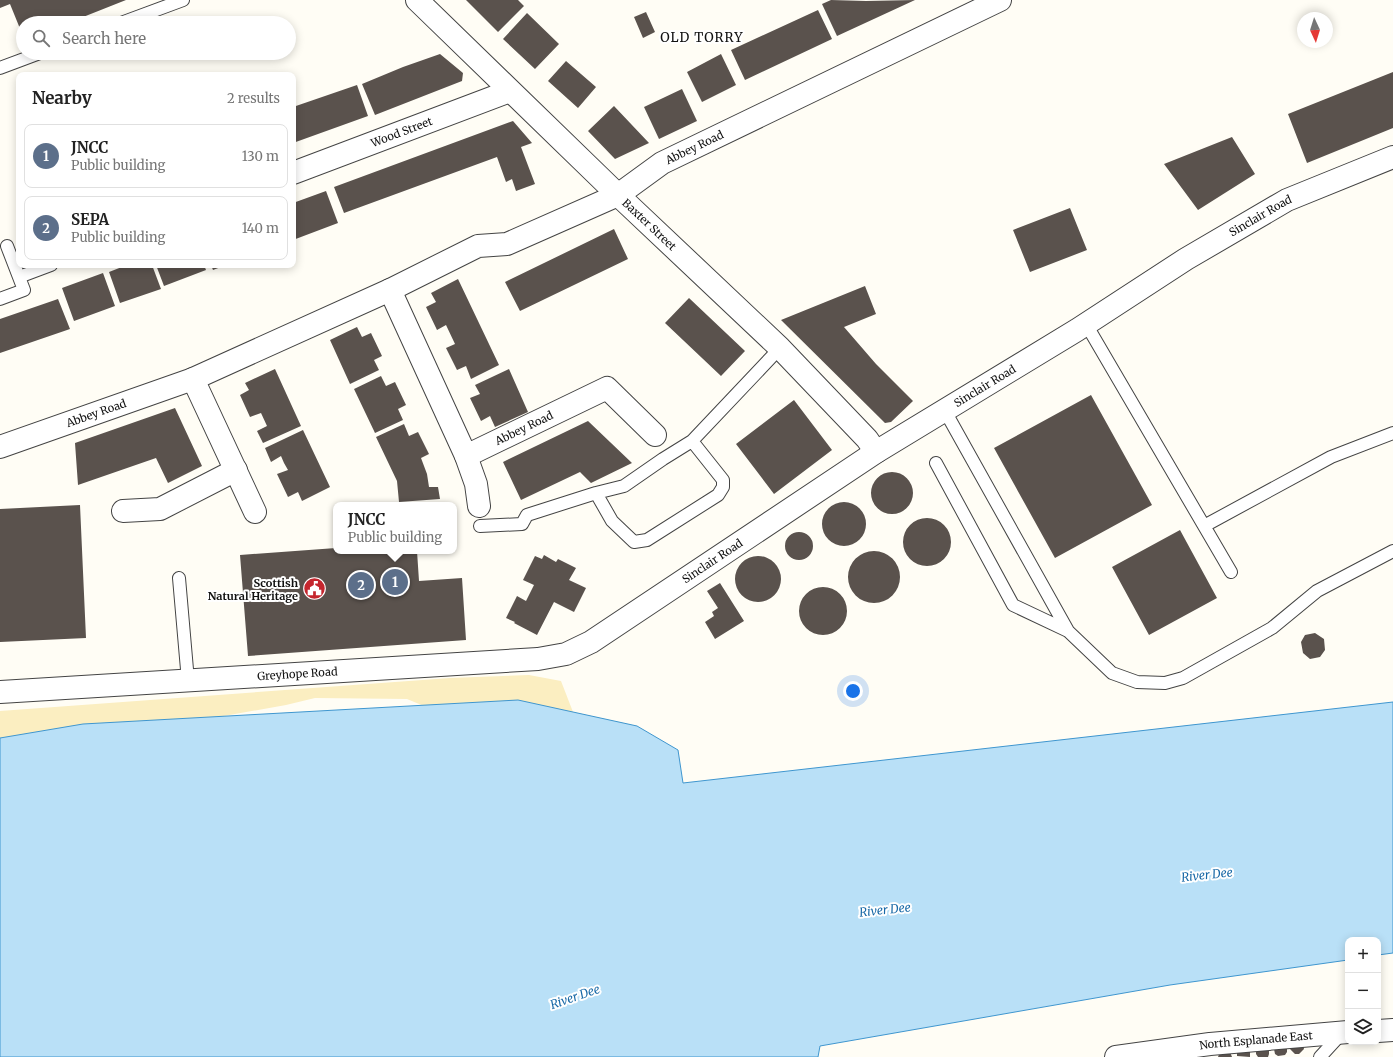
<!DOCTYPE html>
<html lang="en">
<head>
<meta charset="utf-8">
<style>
	:root { --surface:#fff; --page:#f2f2f2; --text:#222; --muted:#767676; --line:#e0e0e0; --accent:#c4262e }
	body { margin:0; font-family:Merriweather,serif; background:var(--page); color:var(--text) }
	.controls { position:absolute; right:12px; bottom:12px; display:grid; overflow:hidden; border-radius:8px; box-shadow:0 2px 10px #0003 }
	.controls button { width:36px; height:36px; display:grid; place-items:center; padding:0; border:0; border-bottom:1px solid var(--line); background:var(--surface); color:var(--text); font:20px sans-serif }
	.compass { position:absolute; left:1297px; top:12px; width:36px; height:36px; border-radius:50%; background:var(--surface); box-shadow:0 2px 10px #0003; rotate:176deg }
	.you { position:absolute; left:853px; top:691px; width:14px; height:14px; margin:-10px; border:3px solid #fff; border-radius:50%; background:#1a73e8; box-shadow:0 0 0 6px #1a73e833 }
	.badge { display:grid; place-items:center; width:26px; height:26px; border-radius:50%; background:var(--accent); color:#fff; font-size:13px; font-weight:700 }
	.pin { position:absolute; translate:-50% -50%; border:2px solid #fff; box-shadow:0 1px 4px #0006 }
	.popup { position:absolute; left:333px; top:502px; width:124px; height:52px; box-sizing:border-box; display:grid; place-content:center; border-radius:8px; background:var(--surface); filter:drop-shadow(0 1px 3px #0005); font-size:13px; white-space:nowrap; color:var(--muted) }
	.popup b { font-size:15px; color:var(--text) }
	.popup::after { content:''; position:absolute; left:50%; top:100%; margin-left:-8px; border:8px solid transparent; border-top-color:var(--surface) }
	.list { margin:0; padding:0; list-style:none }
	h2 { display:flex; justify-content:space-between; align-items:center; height:52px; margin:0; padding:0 16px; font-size:17px }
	h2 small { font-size:13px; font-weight:400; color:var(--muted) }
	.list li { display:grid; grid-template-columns:26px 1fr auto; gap:12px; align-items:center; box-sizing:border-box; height:64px; margin:0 8px 8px; padding:0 8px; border:1px solid var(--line); border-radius:8px }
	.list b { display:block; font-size:15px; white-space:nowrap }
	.list p { margin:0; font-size:13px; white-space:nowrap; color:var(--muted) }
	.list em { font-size:13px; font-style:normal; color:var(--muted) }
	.icon { flex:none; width:22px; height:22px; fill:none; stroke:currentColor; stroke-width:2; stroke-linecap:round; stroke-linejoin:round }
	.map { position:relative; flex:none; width:1393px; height:1057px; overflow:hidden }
	.search { position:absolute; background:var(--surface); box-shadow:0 2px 10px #0003; left:16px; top:16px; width:280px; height:44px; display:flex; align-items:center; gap:10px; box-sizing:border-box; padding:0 14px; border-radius:22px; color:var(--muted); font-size:15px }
	.panel { position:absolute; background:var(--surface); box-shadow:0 2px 10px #0003; left:16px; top:72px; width:280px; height:196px; border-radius:8px }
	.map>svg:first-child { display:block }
	.sand { fill:#fbeec1 }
	.water { fill:#b9e0f7; stroke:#3f96cf }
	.building { fill:#5a524d }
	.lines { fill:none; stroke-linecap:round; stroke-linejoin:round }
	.service-casing { stroke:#444; stroke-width:14 }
	.minor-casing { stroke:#444; stroke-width:24 }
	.tertiary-casing { stroke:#444; stroke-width:24 }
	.service { stroke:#fff; stroke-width:12 }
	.minor { stroke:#fff; stroke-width:22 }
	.tertiary { stroke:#fff; stroke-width:22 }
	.labels { text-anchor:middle; stroke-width:4; stroke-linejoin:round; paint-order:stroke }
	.street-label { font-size:11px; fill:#111; stroke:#fff }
	.poi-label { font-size:11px; font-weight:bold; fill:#111; stroke:#fff; text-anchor:end }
	.water-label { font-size:12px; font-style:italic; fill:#1768a6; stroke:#fff }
	.quarter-label { font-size:13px; letter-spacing:1px; fill:#111; stroke:#fff }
</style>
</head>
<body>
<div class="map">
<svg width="1393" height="1057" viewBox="0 0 1393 1057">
	<rect width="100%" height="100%" fill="#fffdf5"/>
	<path class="sand" d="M529,675L561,681L573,712L637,726L624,741L436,711L407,699L315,698L286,705L190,722L0,751V711L450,678Z"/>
	<path class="water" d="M518,700L637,726L678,750L683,783L1393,702V953L1378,955V940H1348V960L1170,985L820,1046L818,1057H0V738L83,724Z"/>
	<path class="building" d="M0,0H126L68,23H23V36L10,4L0,8Z
		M466,0H518L524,6L498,32Z
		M831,0L866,1L915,0L837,36L822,4Z
		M818,10L832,39L745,80L731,50Z
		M646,12L655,32L643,38L634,17Z
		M527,13L559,44L535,69L503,39Z
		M440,54L463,73L462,81L375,115L362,84L403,67Z
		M721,54L736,85L702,102L687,72Z
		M566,61L596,87L578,108L548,81Z
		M1393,72V128L1307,163L1288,114Z
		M357,85L368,116L293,143V107Z
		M682,89L697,121L659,139L644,107Z
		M614,106L649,143L615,159L588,131Z
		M513,121L532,143L521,147L535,184L516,191L512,179L506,182L497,157L344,213L334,187Z
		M1232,137L1255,174L1198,210L1164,164Z
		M326,191L338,223L293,240V203Z
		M1070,208L1087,250L1030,272L1013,230Z
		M614,229L628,259L520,311L505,282Z
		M127,265H152L161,289L120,303L109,272Z
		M156,265H204L206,270L164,286Z
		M211,265H226L213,270Z
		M103,273L115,306L74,321L62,288Z
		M458,279L499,365L471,379L466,366L457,370L446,348L455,344L446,325L437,330L426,307L436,302L431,293Z
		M865,286L876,314L844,327L876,364L913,401L891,422L885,423L781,320Z
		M689,298L745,351L721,376L665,323Z
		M58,299L70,329L0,353V319Z
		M357,327L362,337L371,333L382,356L374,360L379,370L350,384L330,340Z
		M275,369L301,426L263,443L257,431L267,426L261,413L250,417L240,395L249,390L245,383Z
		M509,369L528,412L495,427L490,416L481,421L470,398L480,394L475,385Z
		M381,376L386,386L395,382L406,405L398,409L403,420L375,433L354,389Z
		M1091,395L1152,505L1055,558L994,448Z
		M794,400L832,450L774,494L736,444Z
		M175,408L202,466L168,483L156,458L78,485L75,443Z
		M588,421L632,463L591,483L580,472L521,500L503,462Z
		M404,424L409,436L418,432L429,454L421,458L427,474L429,487H438L440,499L399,502L397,481L376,437Z
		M303,430L330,487L302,501L298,492L288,497L277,474L288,470L284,463L281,456L271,462L265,448Z
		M871 493a21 21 0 1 1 42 0a21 21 0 1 1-42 0Z
		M822 524a22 22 0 1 1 44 0a22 22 0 1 1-44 0Z
		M80,505L86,638L0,642V509Z
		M903 542a24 24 0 1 1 48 0a24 24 0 1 1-48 0Z
		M1180,530L1217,598L1149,635L1112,567Z
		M785 546a14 14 0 1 1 28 0a14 14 0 1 1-28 0Z
		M336,548V551H417L419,581L462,578L466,640L248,656L240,555Z
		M848 577a26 26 0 1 1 52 0a26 26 0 1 1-52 0Z
		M544,555L556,562L558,559L576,568L569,580L586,588L574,612L554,602L537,635L514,623L515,622L506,618L517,596L526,601L534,585L523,580L535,556L542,559Z
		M735 579a23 23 0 1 1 46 0a23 23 0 1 1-46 0Z
		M720,583L744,621L715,639L705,622L714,616L712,612L718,608L707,591Z
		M799 611a24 24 0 1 1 48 0a24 24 0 1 1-48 0Z
		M1315,633L1324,639L1325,650L1320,657L1310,659L1303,653L1301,642L1305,635Z
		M1303,1044L1304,1049L1299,1054H1295L1290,1049V1047Z
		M1287,1047V1052L1285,1055L1278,1056L1275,1054L1274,1049Z
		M1256,1050H1269V1054L1268,1057H1258L1256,1054Z
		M1250,1051V1057L1237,1056V1052Z
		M1220,1052H1230L1232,1057H1218Z"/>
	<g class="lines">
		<defs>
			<path id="service" d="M121,23L183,0
				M0,68L40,53
				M19,277L51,265
				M0,299L24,290L7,246
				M1086,324L1231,572
				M945,411L1068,631
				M692,441L723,480V487L718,495L647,540L634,542L612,521L596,493L624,486L663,459L692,441L780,348
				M936,463L1013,605L1068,631L1112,673L1137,682L1165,683L1183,678L1272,628L1317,591L1393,551
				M480,526L522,524L527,515L596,493
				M1204,526L1331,457L1393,433
				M179,578L188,681
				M1320,1057L1342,1033"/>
			<g id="minor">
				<path id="s1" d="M417,0L618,195L780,348L867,439L876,452"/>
				<path id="s2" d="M293,173L510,91"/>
				<path id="s3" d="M390,290L466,456L607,388L655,435"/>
				<path d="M193,379L255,512"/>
				<path id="s4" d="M0,447L193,379L390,290L478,246L507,244L618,195L662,163L1000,0"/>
				<path d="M466,456L476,484L479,506"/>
				<path d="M123,511L160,509L236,470"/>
				<path d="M1378,1031L1393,1030"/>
				<path id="s5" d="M1116,1057L1210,1044L1348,1032"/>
			</g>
			<g id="tertiary">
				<path id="s6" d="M0,692L538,659L566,654L591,642L876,452L1077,330L1186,259L1287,200L1393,157"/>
			</g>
		</defs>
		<use href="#service" class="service-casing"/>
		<use href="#minor" class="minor-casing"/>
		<use href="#tertiary" class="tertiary-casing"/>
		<use href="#service" class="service"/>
		<use href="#minor" class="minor"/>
		<use href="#tertiary" class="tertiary"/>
	</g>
	<defs>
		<symbol id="civic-disc" viewBox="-11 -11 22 22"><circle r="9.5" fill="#c4262e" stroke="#fff"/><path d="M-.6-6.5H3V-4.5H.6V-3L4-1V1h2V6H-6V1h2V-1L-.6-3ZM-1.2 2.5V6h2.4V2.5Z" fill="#fff"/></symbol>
	</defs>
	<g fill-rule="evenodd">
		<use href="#civic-disc" x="302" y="576" width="25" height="25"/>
	</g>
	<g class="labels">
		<g class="street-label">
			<text dy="4" stroke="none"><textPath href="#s2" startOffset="116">Wood Street</textPath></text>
			<text dy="4" stroke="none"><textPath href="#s4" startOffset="760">Abbey Road</textPath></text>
			<text dy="4" stroke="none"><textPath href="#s6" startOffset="1389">Sinclair Road</textPath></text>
			<text dy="4" stroke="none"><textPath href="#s1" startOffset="323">Baxter Street</textPath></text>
			<text dy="4" stroke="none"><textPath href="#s6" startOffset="1065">Sinclair Road</textPath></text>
			<text dy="4" stroke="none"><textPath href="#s4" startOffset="102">Abbey Road</textPath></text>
			<text dy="4" stroke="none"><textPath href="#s3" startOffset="247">Abbey Road</textPath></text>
			<text dy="4" stroke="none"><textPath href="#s6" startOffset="741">Sinclair Road</textPath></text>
			<text dy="4" stroke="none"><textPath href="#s6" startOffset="298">Greyhope Road</textPath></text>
			<text dy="4" stroke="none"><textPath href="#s5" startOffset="141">North Esplanade East</textPath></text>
		</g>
		<g class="poi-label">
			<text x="298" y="587">Scottish<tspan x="298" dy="13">Natural Heritage</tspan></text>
		</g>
		<g class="water-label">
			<text transform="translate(1207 875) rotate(-6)" y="4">River Dee</text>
			<text transform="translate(885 910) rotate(-6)" y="4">River Dee</text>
			<text transform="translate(575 997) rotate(-19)" y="4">River Dee</text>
		</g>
		<g class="quarter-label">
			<text x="702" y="42">OLD TORRY</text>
		</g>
	</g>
</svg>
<div class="controls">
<button>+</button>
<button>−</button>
<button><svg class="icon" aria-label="layers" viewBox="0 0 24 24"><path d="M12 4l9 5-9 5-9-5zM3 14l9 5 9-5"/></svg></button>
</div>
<svg class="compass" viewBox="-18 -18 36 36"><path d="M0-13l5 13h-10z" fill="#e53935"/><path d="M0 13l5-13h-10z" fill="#767676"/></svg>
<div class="you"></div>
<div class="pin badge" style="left:395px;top:582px;background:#5c6f8a">1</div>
<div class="popup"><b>JNCC</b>Public building</div>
<div class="pin badge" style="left:361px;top:585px;background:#5c6f8a">2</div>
<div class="search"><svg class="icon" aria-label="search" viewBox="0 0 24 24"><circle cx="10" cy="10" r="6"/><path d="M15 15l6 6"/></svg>Search here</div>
<section class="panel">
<h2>Nearby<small>2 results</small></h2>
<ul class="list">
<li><span class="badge" style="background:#5c6f8a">1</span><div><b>JNCC</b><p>Public building</p></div><em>130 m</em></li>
<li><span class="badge" style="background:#5c6f8a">2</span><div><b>SEPA</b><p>Public building</p></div><em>140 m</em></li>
</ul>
</section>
</div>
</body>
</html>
